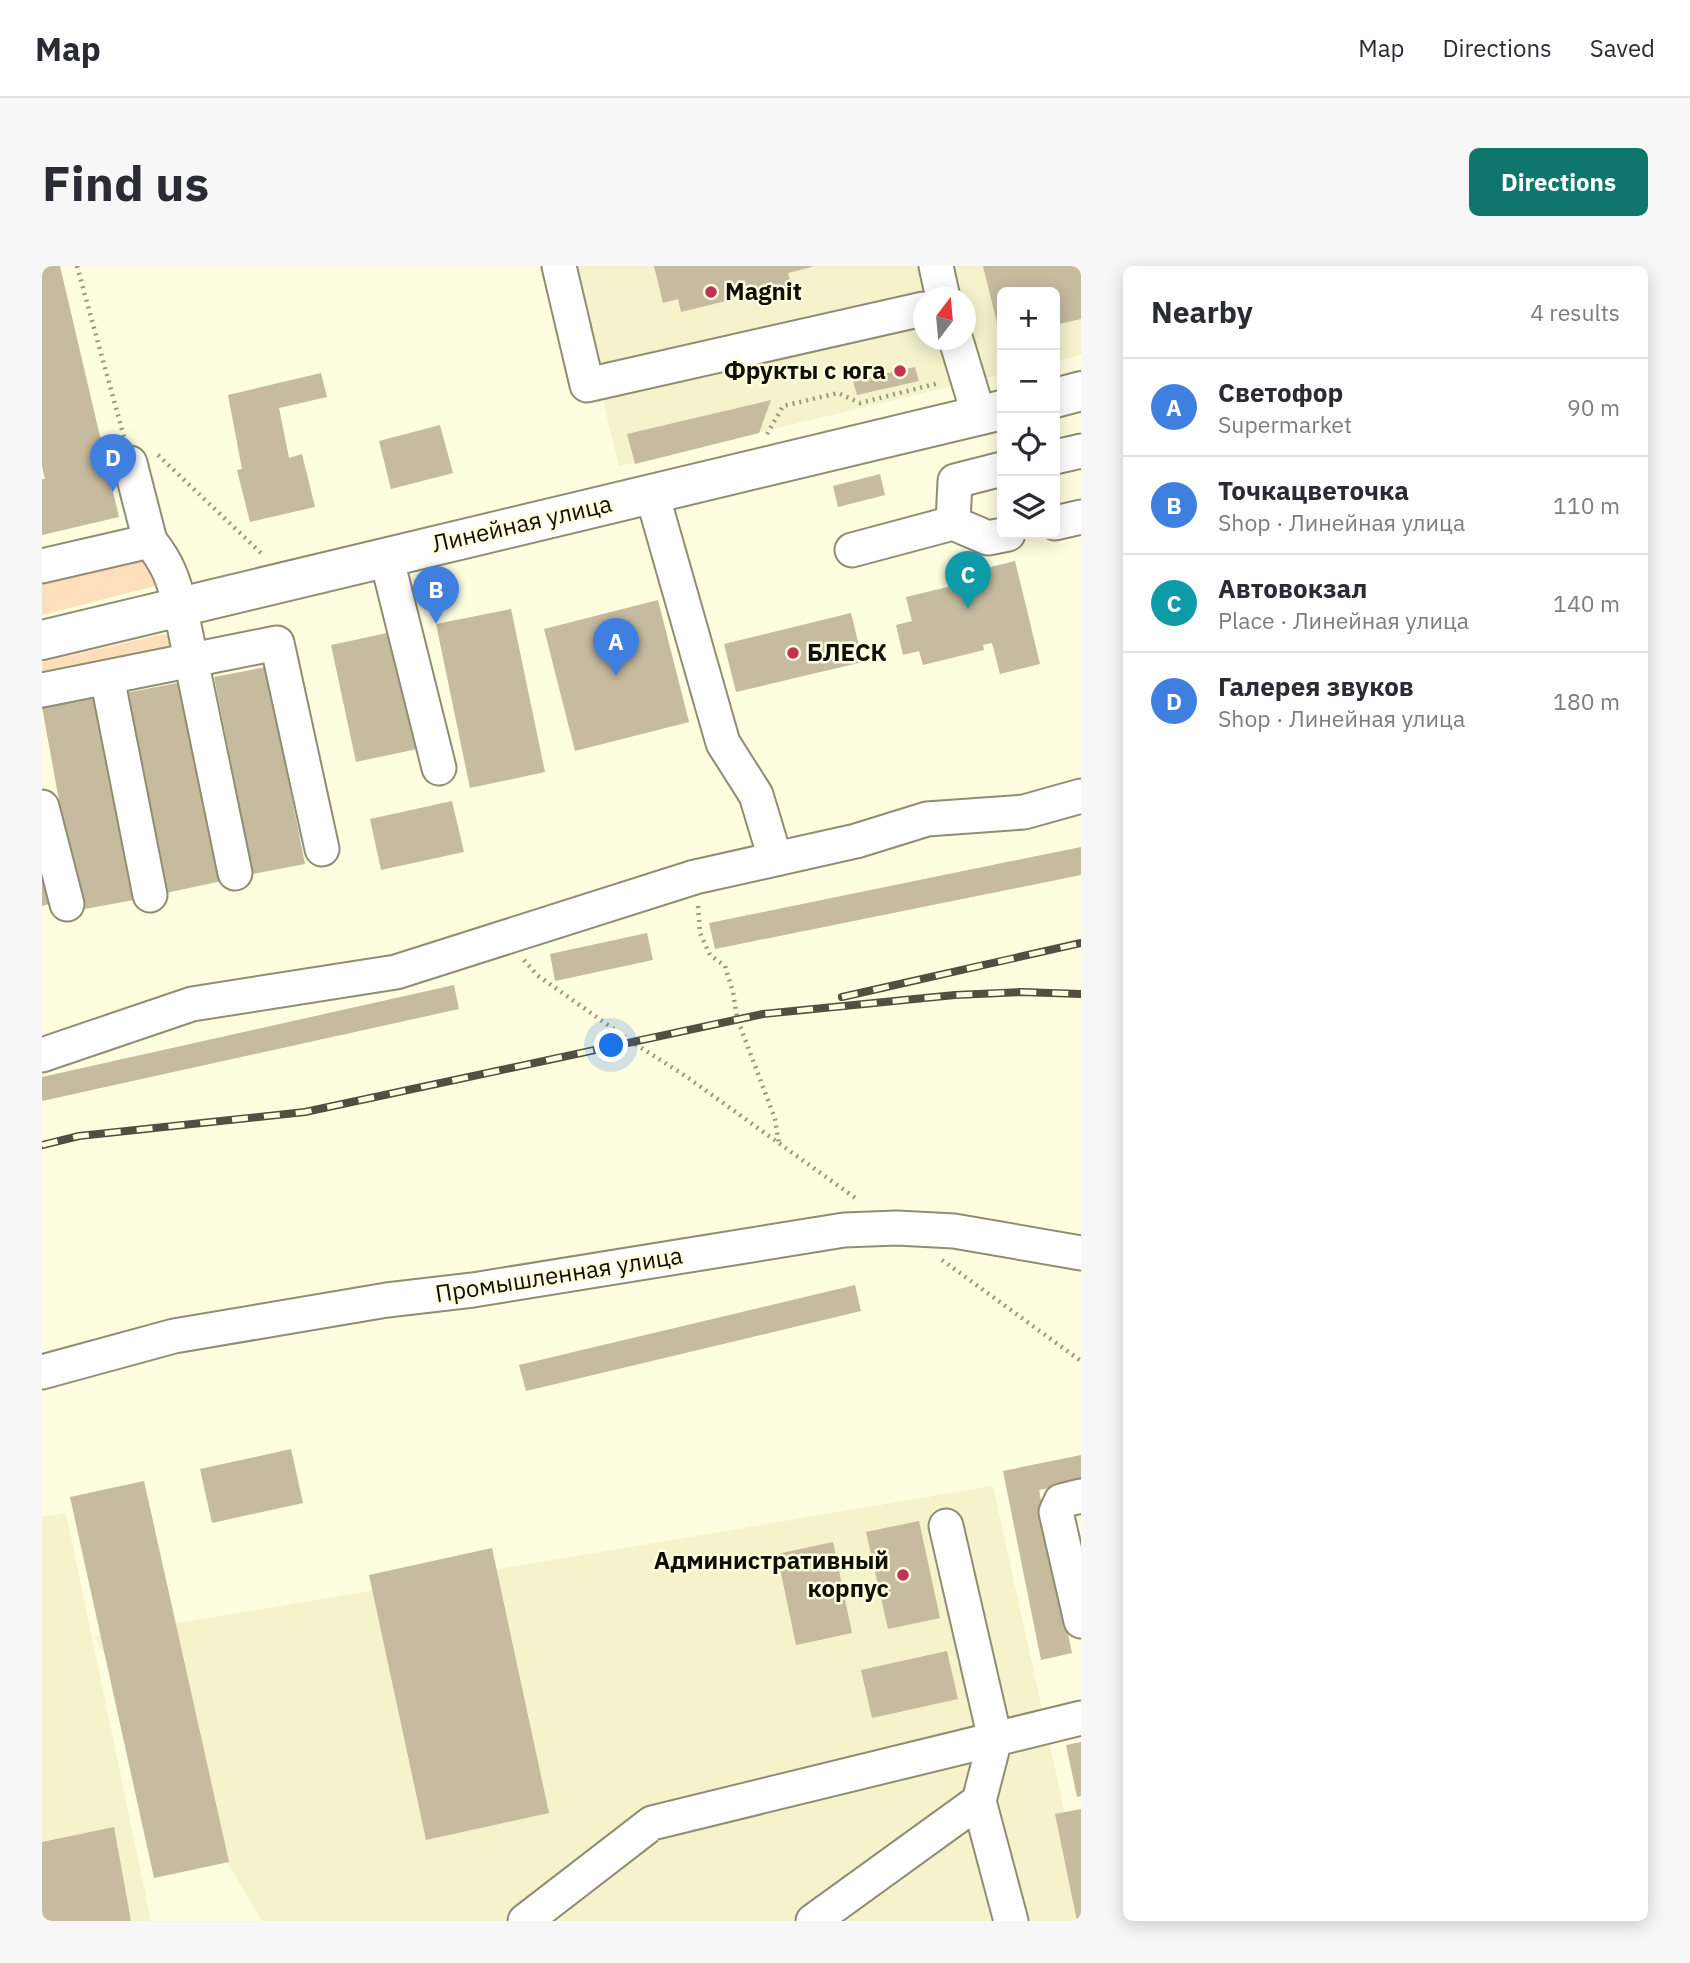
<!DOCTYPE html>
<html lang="en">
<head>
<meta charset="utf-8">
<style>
	:root { --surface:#fff; --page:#f7f7f7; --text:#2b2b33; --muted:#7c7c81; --line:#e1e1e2; --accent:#0f766e }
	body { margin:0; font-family:"IBM Plex Sans",sans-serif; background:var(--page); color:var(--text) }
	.controls { position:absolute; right:21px; top:21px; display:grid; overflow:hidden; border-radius:10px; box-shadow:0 4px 18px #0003 }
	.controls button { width:63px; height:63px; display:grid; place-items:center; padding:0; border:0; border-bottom:2px solid var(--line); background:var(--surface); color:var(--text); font:35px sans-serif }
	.compass { position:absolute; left:871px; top:21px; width:63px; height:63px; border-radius:50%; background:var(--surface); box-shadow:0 4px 18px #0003; rotate:16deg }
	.you { position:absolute; left:570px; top:780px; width:24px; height:24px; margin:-18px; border:5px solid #fff; border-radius:50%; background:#1a73e8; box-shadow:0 0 0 10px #1a73e833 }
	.badge { display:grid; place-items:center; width:46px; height:46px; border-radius:50%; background:var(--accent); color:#fff; font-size:23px; font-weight:700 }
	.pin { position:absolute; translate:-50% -58px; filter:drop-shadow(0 2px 4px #0008) }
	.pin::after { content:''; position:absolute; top:37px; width:24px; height:21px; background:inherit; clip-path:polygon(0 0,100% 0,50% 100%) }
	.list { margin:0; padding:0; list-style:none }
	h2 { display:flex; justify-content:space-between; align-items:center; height:91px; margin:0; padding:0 28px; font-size:30px }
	h2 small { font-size:23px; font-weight:400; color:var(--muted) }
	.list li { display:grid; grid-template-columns:46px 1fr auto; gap:21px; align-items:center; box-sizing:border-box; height:98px; padding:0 28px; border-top:2px solid var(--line) }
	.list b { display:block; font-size:26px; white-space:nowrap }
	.list p { margin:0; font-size:23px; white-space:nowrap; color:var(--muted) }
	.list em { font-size:23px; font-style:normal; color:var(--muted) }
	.icon { flex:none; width:38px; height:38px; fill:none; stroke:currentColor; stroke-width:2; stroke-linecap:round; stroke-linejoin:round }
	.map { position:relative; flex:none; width:1039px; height:1655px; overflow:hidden; border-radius:10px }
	header { display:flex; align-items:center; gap:42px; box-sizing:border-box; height:98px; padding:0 35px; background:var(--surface); border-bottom:2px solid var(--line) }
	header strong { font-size:33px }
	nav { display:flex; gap:38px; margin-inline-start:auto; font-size:24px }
	.intro { display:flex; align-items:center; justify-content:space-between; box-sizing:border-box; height:168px; padding:0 42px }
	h1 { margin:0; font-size:49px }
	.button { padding:18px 32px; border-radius:10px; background:var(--accent); color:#fff; font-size:24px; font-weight:700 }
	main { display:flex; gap:42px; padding:0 42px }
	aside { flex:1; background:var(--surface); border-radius:10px; box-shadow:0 4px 18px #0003 }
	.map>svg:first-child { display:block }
	.built { fill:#f5f2cc; fill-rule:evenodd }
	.green { fill:#ffdebb }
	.building { fill:#c6ba9f }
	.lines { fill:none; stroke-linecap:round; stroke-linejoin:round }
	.minor-casing { stroke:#8f8d72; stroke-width:37 }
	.major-casing { stroke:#8f8d72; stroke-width:42 }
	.path { stroke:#999782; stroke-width:4.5; stroke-dasharray:2 5; stroke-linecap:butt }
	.minor { stroke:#fff; stroke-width:33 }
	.major { stroke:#fff; stroke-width:38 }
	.rail-casing { stroke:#504f40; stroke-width:8 }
	.rail { stroke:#fffddf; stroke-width:5; stroke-dasharray:16; stroke-linecap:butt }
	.poi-dot { fill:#c23250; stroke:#fffddf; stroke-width:2.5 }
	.labels { text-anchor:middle; stroke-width:5; stroke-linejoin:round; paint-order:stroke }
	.poi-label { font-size:24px; font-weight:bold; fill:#100f05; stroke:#fffddf; text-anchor:start }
	.street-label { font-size:24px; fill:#100f05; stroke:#fffddf }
</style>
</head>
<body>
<header>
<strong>Map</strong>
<nav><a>Map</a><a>Directions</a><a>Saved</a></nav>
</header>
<div class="intro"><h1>Find us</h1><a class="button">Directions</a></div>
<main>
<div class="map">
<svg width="1039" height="1655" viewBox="0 0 1039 1655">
	<rect width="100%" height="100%" fill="#fffddf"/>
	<path class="built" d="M528,0H1039V89L1013,95V26H960V108L577,200ZM881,32H923V74H881Z
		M951,1220L1039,1621V1655H220L52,1371Z
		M24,1247L109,1655H0V1251Z"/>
	<path class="green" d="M111,291L117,319L0,349V317Z
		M121,368L130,371V381L0,413V396Z"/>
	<path class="building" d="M0,0H18L77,251L0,269V213H3L0,200Z
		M612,0H770V1L746,7L749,19L639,46L636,33L621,37Z
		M941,0H1039V53L1013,59V26H960L959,73Z
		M873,101L877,115L815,129L811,115Z
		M279,107L285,131L237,142L247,192L260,188L273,241L208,256L195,204L200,203L186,129Z
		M729,134L717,167L593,198L585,168Z
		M398,159L411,207L349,223L337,175Z
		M838,208L843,229L796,241L791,220Z
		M973,295L998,398L958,408L950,377L941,379L942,384L881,399L877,385L861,389L854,359L870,355L864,331L935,314L933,305Z
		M616,334L647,456L533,485L502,363Z
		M469,343L503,506L428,522L394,358Z
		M809,347L821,396L694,426L682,378Z
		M350,366L375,483L314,496L289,379Z
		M224,401L263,598L211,608L172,411Z
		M140,416L180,615L124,627L83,427Z
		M54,431L92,634L37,644L0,441Z
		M410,535L422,586L339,604L328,553Z
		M1039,581V609L673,683L667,657Z
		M0,599L11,637L0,640Z
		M605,667L611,694L513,715L508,688Z
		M412,719L417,743L0,835V811Z
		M813,1019L819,1045L484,1125L477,1099Z
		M249,1183L261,1237L170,1257L158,1203Z
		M1039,1189V1216L997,1224L1030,1387L999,1394L961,1205Z
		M102,1215L187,1596L112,1612L28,1231Z
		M877,1255L898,1352L846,1363L824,1266Z
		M791,1276L810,1367L754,1379L735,1288Z
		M450,1282L507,1547L384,1574L327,1309Z
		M905,1385L916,1433L830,1452L819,1404Z
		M1039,1476V1530L1035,1531L1024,1479Z
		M1039,1543V1655H1035L1013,1548Z
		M72,1561L89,1655H0V1576Z"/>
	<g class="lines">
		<defs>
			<path id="minor" d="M517,0L545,119L881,43
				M894,0L901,32
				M914,74L937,150
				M1013,191L1039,185
				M88,197L108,275
				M610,228L681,477L714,529L733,592
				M911,257L913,215L960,203
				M1013,257L1039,251
				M810,284L911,257L946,272L966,268
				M344,290L397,502
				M0,300L108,275C126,298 131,312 138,340L193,607
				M65,411L108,629
				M0,424L235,377L280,583
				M0,541L25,638
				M0,789L150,738L354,706L653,611L814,575L885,553L982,546L1039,530
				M0,1106L132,1070L345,1034L431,1024L802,964L855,962L912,965L1039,987
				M1039,1230L1019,1235L1014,1246L1039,1355
				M904,1260L953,1473L937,1535L969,1655
				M483,1655L610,1557L1039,1452
				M771,1655L937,1535"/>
			<path id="major" d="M1013,132L1039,125
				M0,374L960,144"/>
		</defs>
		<use href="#minor" class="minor-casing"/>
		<use href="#major" class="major-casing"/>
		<path class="path" d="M35,0L82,171
			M725,168L741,140L796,127L818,137L897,117
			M116,189L220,288
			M656,640L658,667L668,689L683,700L691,726L695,752L733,853L737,878
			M482,694L495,709L590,776L645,811L816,934
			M900,994L1039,1095"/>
		<use href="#minor" class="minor"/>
		<use href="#major" class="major"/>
		<defs>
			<path id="rail" d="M800,731L1039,677
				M0,879L37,870L263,846L721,748L913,729L979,726L1039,728"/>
		</defs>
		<use href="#rail" class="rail-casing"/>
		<use href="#rail" class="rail"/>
	</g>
	<g class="poi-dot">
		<circle cx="669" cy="26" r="7"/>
		<circle cx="858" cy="105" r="7"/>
		<circle cx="751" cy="387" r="7"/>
		<circle cx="861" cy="1309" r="7"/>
	</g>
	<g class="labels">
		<g class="poi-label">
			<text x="683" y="34">Magnit</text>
			<text x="844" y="113" text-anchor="end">Фрукты с юга</text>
			<text x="765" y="395">БЛЕСК</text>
			<text x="847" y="1303" text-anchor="end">Административный<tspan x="847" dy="28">корпус</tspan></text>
		</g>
		<g class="street-label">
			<text transform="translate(480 258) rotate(-13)" y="8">Линейная улица</text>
			<text transform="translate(517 1009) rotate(-9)" y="8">Промышленная улица</text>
		</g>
	</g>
</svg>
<div class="controls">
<button>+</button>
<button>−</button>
<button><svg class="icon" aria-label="locate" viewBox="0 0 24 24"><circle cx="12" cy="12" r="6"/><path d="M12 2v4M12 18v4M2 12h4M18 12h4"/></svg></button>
<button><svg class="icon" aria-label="layers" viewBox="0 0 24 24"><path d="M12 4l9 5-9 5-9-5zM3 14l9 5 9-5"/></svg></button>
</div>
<svg class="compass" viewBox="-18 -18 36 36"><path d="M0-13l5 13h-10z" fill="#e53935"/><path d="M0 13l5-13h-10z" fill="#7c7c81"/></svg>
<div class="you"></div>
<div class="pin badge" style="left:574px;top:410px;background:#3f7fe0">A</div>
<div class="pin badge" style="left:394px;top:358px;background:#3f7fe0">B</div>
<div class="pin badge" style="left:926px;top:343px;background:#0f9aa8">C</div>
<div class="pin badge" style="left:71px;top:226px;background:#3f7fe0">D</div>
</div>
<aside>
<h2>Nearby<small>4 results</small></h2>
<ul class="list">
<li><span class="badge" style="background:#3f7fe0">A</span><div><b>Светофор</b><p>Supermarket</p></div><em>90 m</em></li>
<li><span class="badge" style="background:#3f7fe0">B</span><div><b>Точкацветочка</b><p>Shop · Линейная улица</p></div><em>110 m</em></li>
<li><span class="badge" style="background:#0f9aa8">C</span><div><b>Автовокзал</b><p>Place · Линейная улица</p></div><em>140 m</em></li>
<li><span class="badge" style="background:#3f7fe0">D</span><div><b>Галерея звуков</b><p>Shop · Линейная улица</p></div><em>180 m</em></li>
</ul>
</aside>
</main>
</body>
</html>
